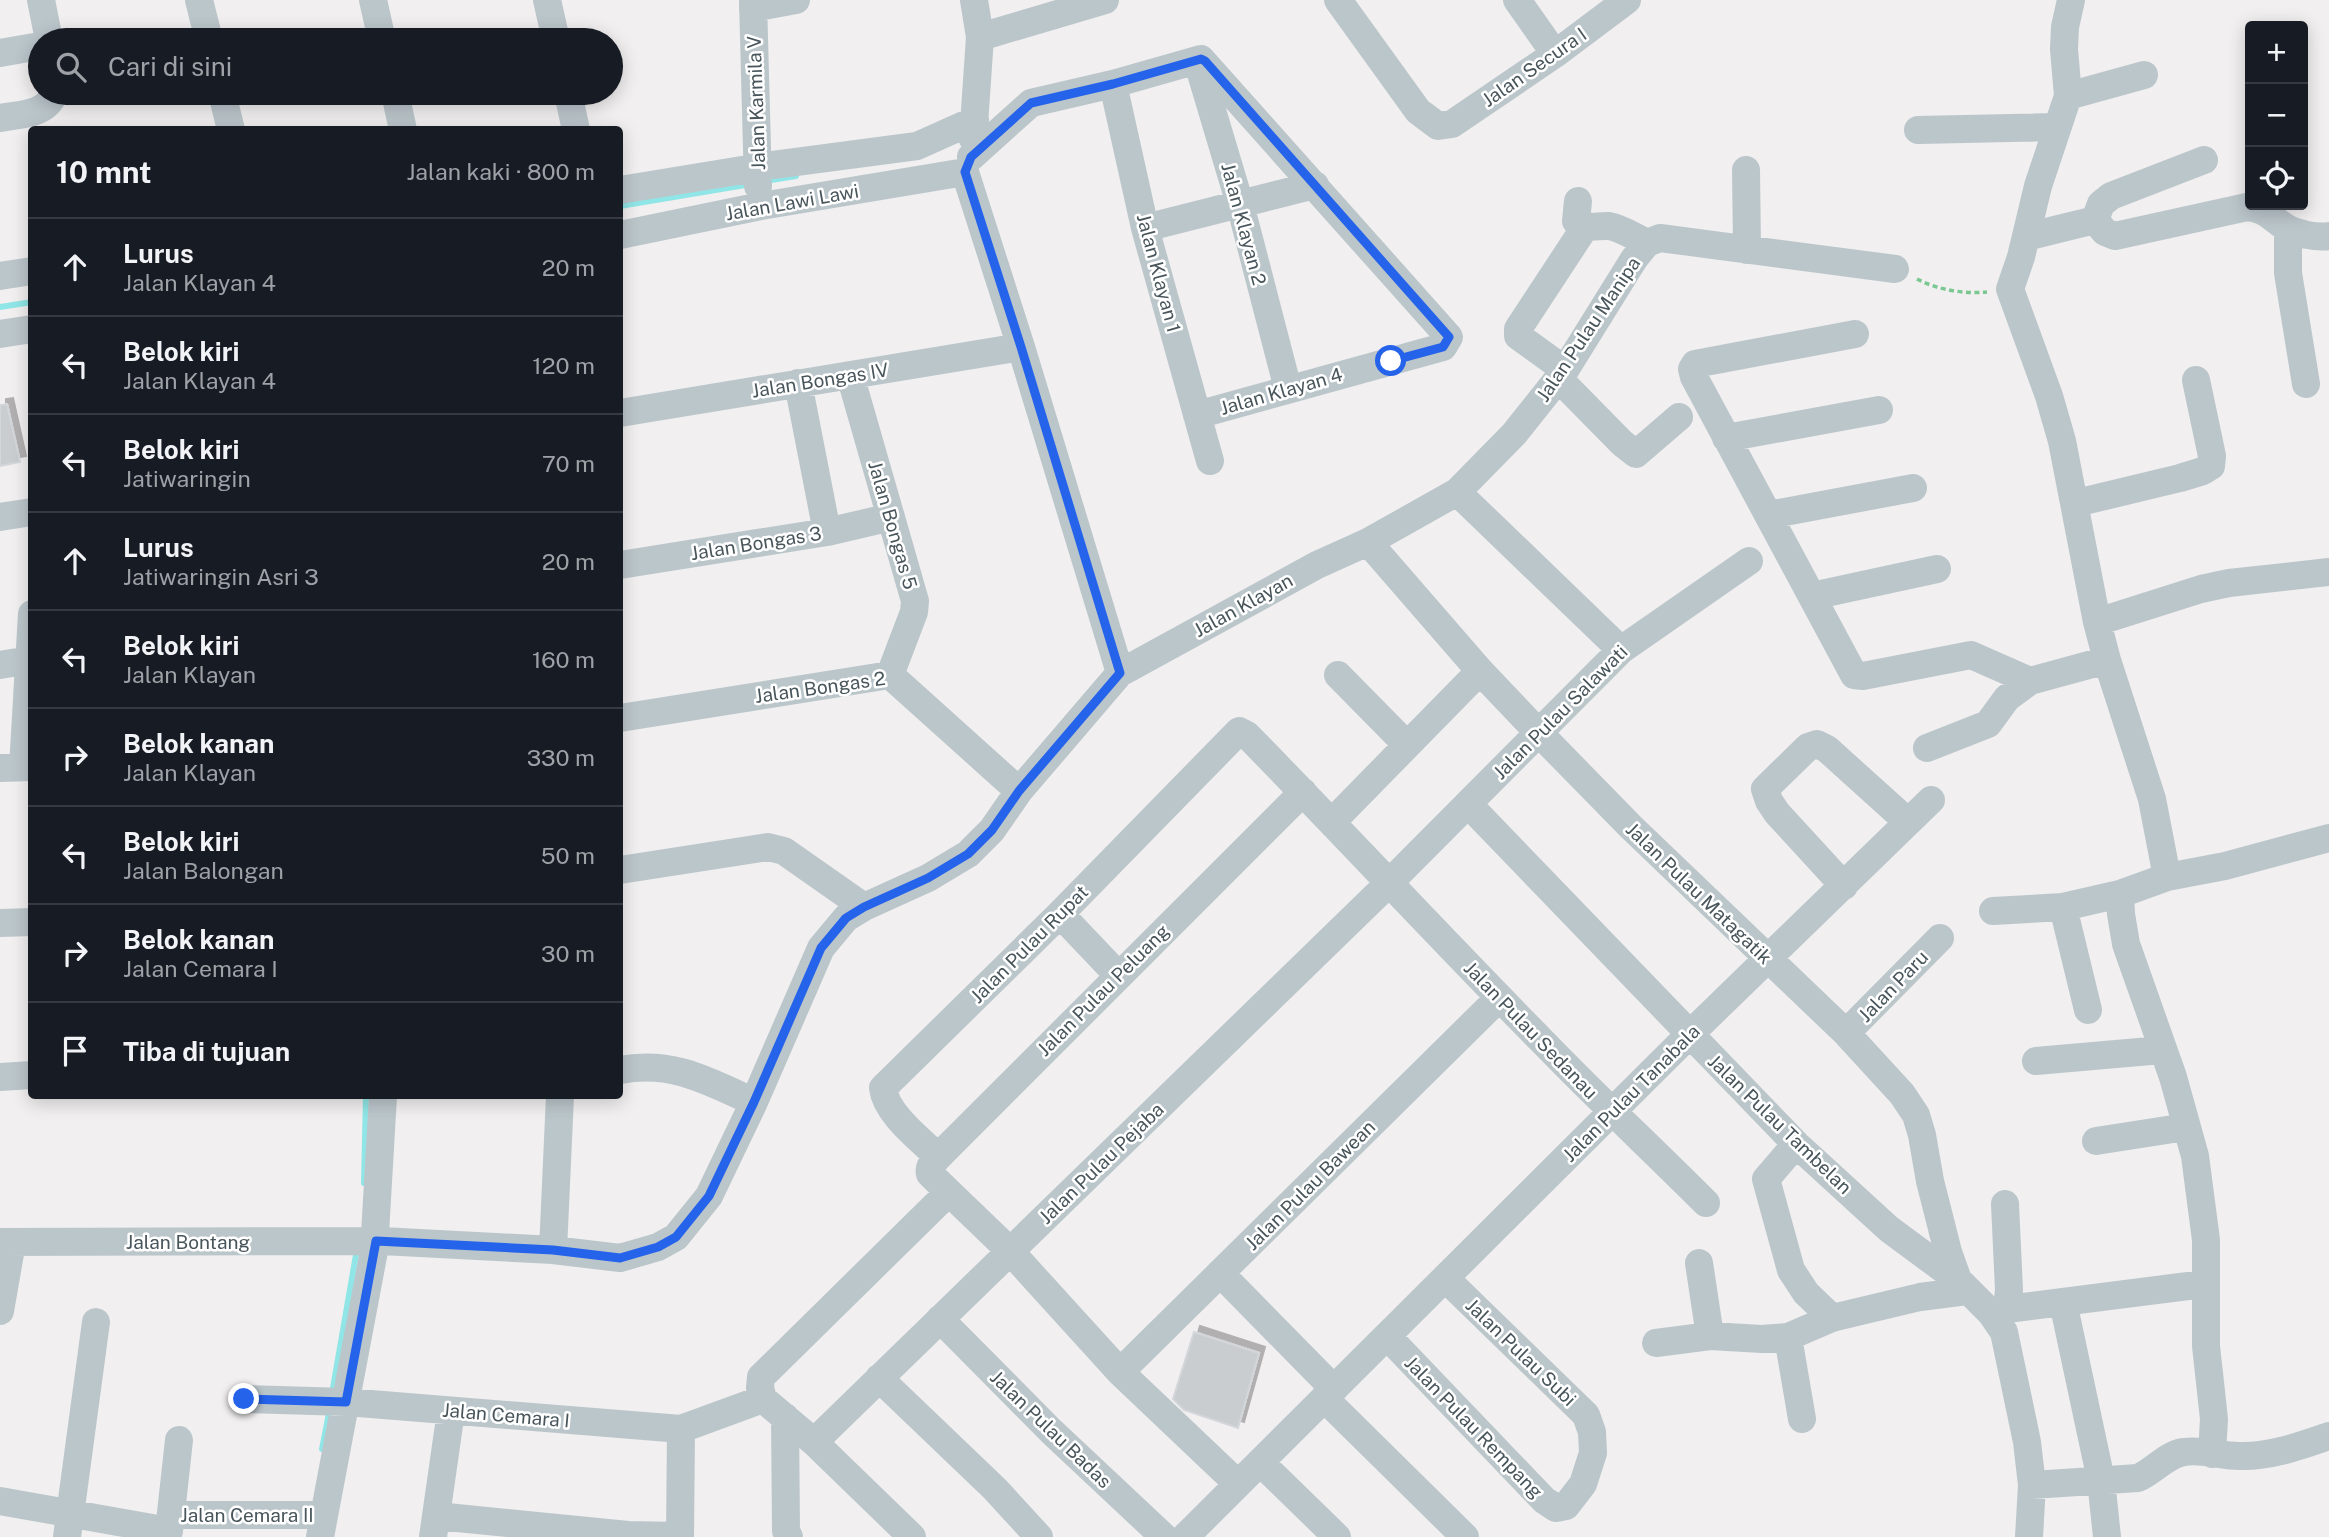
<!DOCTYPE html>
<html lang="id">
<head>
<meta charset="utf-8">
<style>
	:root { --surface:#171b24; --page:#242831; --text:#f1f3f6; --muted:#9ea1a6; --line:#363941 }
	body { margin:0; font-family:"Public Sans",sans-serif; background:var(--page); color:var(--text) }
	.controls { position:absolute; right:21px; top:21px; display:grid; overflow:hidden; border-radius:7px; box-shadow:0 4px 18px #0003 }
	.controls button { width:63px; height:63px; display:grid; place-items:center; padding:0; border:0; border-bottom:2px solid var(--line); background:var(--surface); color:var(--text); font:35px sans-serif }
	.stop { position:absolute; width:21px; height:21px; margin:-16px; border:5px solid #2563eb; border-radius:50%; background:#fff }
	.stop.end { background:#2563eb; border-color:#fff; box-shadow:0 2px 7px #0008 }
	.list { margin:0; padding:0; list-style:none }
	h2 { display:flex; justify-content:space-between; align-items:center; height:91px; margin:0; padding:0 28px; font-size:30px }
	h2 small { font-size:23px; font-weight:400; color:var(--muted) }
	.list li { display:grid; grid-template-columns:46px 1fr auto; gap:21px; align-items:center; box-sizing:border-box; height:98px; padding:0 28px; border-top:2px solid var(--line) }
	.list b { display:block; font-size:26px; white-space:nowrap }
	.list p { margin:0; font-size:23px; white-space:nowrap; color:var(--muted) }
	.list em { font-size:23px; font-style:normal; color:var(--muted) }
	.icon { flex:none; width:38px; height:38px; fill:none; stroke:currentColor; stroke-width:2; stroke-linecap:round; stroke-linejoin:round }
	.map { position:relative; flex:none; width:2329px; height:1537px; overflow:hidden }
	.search { position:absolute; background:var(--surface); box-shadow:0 4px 18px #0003; left:28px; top:28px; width:595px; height:77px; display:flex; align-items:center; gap:18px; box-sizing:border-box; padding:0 24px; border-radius:38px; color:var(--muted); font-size:26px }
	.panel { position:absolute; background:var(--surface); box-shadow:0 4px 18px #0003; left:28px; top:126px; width:595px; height:973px; border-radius:7px }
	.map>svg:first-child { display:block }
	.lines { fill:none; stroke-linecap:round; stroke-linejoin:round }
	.stream { stroke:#90e5e6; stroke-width:6 }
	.building { fill:#c9cdd0; stroke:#d3d6da; stroke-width:2; filter:url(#shadow) }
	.path { stroke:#7ac792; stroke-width:3.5; stroke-dasharray:5 3.5; stroke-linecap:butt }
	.minor { stroke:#bbc6cb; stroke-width:28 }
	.route { stroke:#2563eb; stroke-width:9 }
	.labels { text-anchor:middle; stroke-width:5; stroke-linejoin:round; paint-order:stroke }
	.street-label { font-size:19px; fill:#48555b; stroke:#fff }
</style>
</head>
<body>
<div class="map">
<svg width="2329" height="1537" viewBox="0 0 2329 1537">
	<defs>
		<filter id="shadow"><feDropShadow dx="6" dy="-6" stdDeviation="0" flood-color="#0004"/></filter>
	</defs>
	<rect width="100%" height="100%" fill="#f1efef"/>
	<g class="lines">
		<path class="stream" d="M765,181L796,176
			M620,206L751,184
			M0,307L32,302
			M364,1183L366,1096
			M332,1394L357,1249
			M322,1449L330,1408"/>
	</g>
	<path class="building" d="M7,404L20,462L0,466V405Z
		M1194,1332L1259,1353L1238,1428L1184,1410L1173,1399Z"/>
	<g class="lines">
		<path class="path" d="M1917,279C1938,290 1963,294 1987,292"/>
		<path class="minor" d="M41,0L49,40
			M199,0L209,40
			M373,0L382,40
			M547,0L556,40
			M753,0L758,186
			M1338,0L1418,111L1438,126L1452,124L1555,54L1627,0
			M1517,0L1555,54
			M2071,0L2065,27L2064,49L2068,96L2038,186L2021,257L2010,289L2049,396L2062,441L2097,622L2107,660L2152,799L2167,877
			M753,8L796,0
			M980,37L1105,0
			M0,53L40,46
			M1197,60L1240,204L1288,389
			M1113,84L1145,228L1210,461
			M222,93L231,130
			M395,93L403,130
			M568,93L576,130
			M2068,96L2144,75
			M0,118C20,114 47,115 54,93
			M1918,130L2057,127
			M973,139L980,37L974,0
			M971,157L1031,103L1113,84L1201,59L1449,337L1443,347L1197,415
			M1746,170L1747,250
			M965,172L1021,347L1120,673
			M620,190L773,165L917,146L975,120
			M1578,201L1576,221C1586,231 1597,225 1609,226C1622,228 1636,238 1647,243
			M2095,220L2101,204L2111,196L2204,160
			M1145,228L1315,185
			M2288,229V273L2306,384
			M620,235L761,206L965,172
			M2026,237L2095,220L2105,232L2115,236L2247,207C2266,209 2270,217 2285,227C2296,234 2317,238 2329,236
			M0,276L32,271
			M0,334L32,329
			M1855,334L1695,364L1692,369L1694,377L1854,675L1863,676L1971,655L2030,681
			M1565,370L1518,336V329L1585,227
			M850,375L915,601L914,612L890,675
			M1558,378L1622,443L1636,454L1679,417
			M798,383L827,532
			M620,413L1021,347
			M1726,438L1879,410
			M1457,492L1621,650
			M2076,503L2180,478L2203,471L2211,466L2212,456L2196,380
			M1768,515L1913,488
			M0,517L32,512
			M1368,542L1480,671L1538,732L1631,827L1846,1033L1902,1094L1916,1115L1922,1135L1930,1181L1948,1252L1958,1280
			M620,565L827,532L891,517
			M1812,596L1937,569
			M2097,622L2201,589L2229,583L2329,572
			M0,665L29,660
			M890,675L1019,791
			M1338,675L1407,745
			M620,718L890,675
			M1927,748L1988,724L2007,698L2030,681L2107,660
			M23,767L32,614
			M0,768L32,767
			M1468,804L1796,1144L1889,1229L1958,1280L1991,1313L2004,1332L2027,1442L2032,1485L2029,1537
			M1332,822L1480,671
			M620,870L768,847L784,851L864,907
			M1844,886L1777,813L1769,801L1765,789L1808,747L1817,744L1827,749L1908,822
			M2063,907L2088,1010
			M1993,911L2063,907L2120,894
			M1060,914L1118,975
			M0,923L32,922
			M1846,1033L1940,938
			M2036,1061L2162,1050
			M620,1070C672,1060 708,1081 754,1102
			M0,1077L32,1075
			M2096,1141L2186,1127
			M1796,1144L1766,1179L1791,1270L1806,1293L1832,1318
			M938,1157C920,1139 886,1114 883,1088L1060,914L1239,731L1247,735C1346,836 1443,941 1543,1042C1596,1097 1652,1149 1706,1203
			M2005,1204L2009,1290L2007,1309
			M0,1242L382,1241L553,1250L620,1258L658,1247L676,1237L709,1196L754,1102L821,948L846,918L864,907L928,878L968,854L992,830L1019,791L1120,673L1317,565L1368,542L1457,492L1514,434L1565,370L1634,259L1647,243L1660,238L1895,269
			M553,1250L560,1096
			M1699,1263L1710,1336
			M1220,1273L1334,1389
			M2063,1302L2101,1480L2107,1537
			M0,1311L12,1242
			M1991,1313L2007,1309L2204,1284
			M940,1319L1051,1431L1164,1537
			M1387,1336L1544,1500L1556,1508L1566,1506L1583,1484L1593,1453L1592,1432L1586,1415L1445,1278
			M1788,1337L1802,1419
			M1656,1343L1710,1336L1762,1339L1788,1337L1832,1318L1920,1297L1967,1291
			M1120,1372L1499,998
			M879,1378L995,1489L1039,1537
			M1324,1398L1465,1537
			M244,1399L346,1402L681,1429L763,1399
			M763,1399L760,1388L761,1377L948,1193
			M763,1399L814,1442L912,1537
			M785,1417L786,1531L789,1537
			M814,1442L1388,884L1621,650L1749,561
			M2212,1454L2214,1419L2206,1346V1240L2195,1156L2173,1077L2126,944L2121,914L2120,894L2167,877L2225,866L2329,838
			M1260,1462L1337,1537
			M1238,1484L1120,1372L1010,1251L930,1174C928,1166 933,1163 938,1157L1303,792
			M2032,1485L2138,1478C2154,1471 2167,1454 2184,1452C2202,1449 2221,1456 2239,1456C2270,1457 2300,1446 2329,1436
			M0,1501L169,1531
			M171,1515H324
			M437,1516L628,1535L680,1536
			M169,1531L179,1440
			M67,1537L96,1322
			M320,1537L374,1251L383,1096
			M433,1537L451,1411
			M680,1537L681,1429
			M1185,1537L1689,1035L1931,800"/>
	</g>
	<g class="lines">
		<path class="route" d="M244,1399L346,1402L376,1241L553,1250L620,1258L658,1247L676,1237L709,1196L754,1102L821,948L846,918L864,907L928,878L968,854L992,830L1019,791L1120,673L1021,347L965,172L971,157L1031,103L1113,84L1201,59L1205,61L1449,337L1443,347L1391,361"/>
	</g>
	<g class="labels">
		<g class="street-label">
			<text transform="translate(1534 67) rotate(-35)" y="7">Jalan Secura I</text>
			<text transform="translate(756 103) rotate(-92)" y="7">Jalan Karmila V</text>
			<text transform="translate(792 202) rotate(-10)" y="7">Jalan Lawi Lawi</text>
			<text transform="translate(1244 224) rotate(75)" y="7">Jalan Klayan 2</text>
			<text transform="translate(1159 273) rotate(75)" y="7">Jalan Klayan 1</text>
			<text transform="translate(1588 329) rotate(-56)" y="7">Jalan Pulau Manipa</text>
			<text transform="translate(820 380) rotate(-9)" y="7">Jalan Bongas IV</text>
			<text transform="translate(1281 391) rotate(-16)" y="7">Jalan Klayan 4</text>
			<text transform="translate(893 525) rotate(74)" y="7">Jalan Bongas 5</text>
			<text transform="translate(756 543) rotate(-9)" y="7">Jalan Bongas 3</text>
			<text transform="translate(1243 605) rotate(-29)" y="7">Jalan Klayan</text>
			<text transform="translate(820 687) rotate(-8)" y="7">Jalan Bongas 2</text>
			<text transform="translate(1560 712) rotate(-45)" y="7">Jalan Pulau Salawati</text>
			<text transform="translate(1699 893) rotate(44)" y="7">Jalan Pulau Matagatik</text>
			<text transform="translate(1029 944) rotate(-45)" y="7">Jalan Pulau Rupat</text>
			<text transform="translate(1893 986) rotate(-46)" y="7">Jalan Paru</text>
			<text transform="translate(1103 990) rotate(-45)" y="7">Jalan Pulau Peluang</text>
			<text transform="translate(1531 1030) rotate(46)" y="7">Jalan Pulau Sedanau</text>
			<text transform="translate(1631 1093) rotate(-45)" y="7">Jalan Pulau Tanabala</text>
			<text transform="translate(1780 1124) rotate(44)" y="7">Jalan Pulau Tambelan</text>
			<text transform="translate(1101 1163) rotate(-44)" y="7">Jalan Pulau Pejaba</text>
			<text transform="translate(1310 1185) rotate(-45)" y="7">Jalan Pulau Bawean</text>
			<text x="188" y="1249">Jalan Bontang</text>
			<text transform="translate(1521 1352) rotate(44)" y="7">Jalan Pulau Subi</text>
			<text transform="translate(506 1415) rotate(5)" y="7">Jalan Cemara I</text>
			<text transform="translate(1474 1427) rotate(46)" y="7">Jalan Pulau Rempang</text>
			<text transform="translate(1051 1429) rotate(44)" y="7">Jalan Pulau Badas</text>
			<text x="247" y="1522">Jalan Cemara II</text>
		</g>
	</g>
</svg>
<div class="controls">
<button>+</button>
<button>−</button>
<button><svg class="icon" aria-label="locate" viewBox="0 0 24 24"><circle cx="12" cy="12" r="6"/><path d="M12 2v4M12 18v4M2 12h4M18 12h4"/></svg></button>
</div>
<div class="stop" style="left:1391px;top:361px"></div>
<div class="stop end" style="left:244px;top:1399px"></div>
<div class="search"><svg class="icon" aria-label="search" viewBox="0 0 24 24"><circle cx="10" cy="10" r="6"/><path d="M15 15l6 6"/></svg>Cari di sini</div>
<section class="panel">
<h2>10 mnt<small>Jalan kaki · 800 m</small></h2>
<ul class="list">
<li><svg class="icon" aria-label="ahead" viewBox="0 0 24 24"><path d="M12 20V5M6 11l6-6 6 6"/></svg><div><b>Lurus</b><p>Jalan Klayan 4</p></div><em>20 m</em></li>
<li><svg class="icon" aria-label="left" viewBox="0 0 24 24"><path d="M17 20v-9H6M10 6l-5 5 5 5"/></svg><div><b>Belok kiri</b><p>Jalan Klayan 4</p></div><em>120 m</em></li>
<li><svg class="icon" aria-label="left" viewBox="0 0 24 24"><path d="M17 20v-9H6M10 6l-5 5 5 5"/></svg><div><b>Belok kiri</b><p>Jatiwaringin</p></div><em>70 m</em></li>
<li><svg class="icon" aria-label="ahead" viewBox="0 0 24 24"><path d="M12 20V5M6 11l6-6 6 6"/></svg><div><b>Lurus</b><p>Jatiwaringin Asri 3</p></div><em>20 m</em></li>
<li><svg class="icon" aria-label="left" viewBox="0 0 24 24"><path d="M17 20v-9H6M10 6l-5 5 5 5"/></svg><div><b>Belok kiri</b><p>Jalan Klayan</p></div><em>160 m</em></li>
<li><svg class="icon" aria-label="right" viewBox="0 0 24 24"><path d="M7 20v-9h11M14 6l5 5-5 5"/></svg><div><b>Belok kanan</b><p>Jalan Klayan</p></div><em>330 m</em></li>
<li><svg class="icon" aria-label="left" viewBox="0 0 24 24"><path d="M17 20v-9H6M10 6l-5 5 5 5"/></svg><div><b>Belok kiri</b><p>Jalan Balongan</p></div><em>50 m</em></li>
<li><svg class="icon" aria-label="right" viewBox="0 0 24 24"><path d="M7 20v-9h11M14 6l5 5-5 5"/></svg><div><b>Belok kanan</b><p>Jalan Cemara I</p></div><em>30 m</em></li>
<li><svg class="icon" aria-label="arrive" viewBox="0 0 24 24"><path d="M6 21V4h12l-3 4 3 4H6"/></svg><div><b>Tiba di tujuan</b></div></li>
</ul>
</section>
</div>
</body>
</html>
